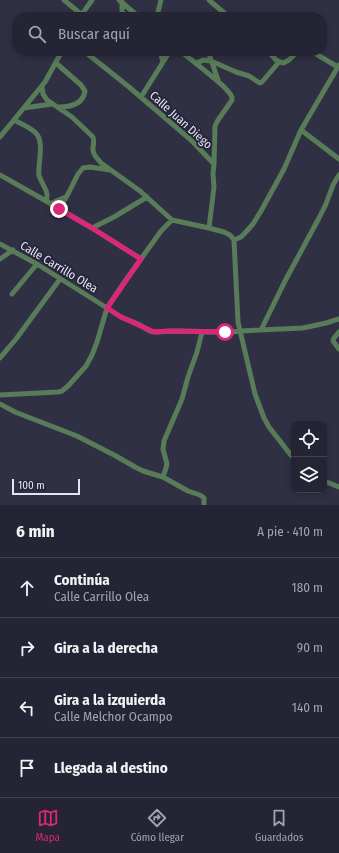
<!DOCTYPE html>
<html lang="es">
<head>
<meta charset="utf-8">
<style>
	:root { --surface:#242434; --page:#303040; --text:#f1f3f6; --muted:#a3a4ac; --line:#41414f; --accent:#db2777 }
	body { margin:0; font-family:"Fira Sans Condensed",sans-serif; background:var(--page); color:var(--text) }
	.controls { position:absolute; right:12px; bottom:12px; display:grid; overflow:hidden; border-radius:8px; box-shadow:0 2px 6px #0003 }
	.controls button { width:36px; height:36px; display:grid; place-items:center; padding:0; border:0; border-bottom:1px solid var(--line); background:var(--surface); color:var(--text); font:20px sans-serif }
	.scale { position:absolute; left:12px; bottom:10px; width:68px; box-sizing:border-box; padding-left:4px; border:2px solid #e4e4f2; border-top:0; font-size:11px; line-height:14px; white-space:nowrap; color:#e4e4f2; -webkit-text-stroke:3px #27263b; paint-order:stroke }
	.stop { position:absolute; width:12px; height:12px; margin:-9px; border:3px solid #db2777; border-radius:50%; background:#fff }
	.stop.end { background:#db2777; border-color:#fff; box-shadow:0 1px 4px #0008 }
	.list { margin:0; padding:0; list-style:none }
	h2 { display:flex; justify-content:space-between; align-items:center; height:52px; margin:0; padding:0 16px; font-size:17px }
	h2 small { font-size:13px; font-weight:400; color:var(--muted) }
	.list li { display:grid; grid-template-columns:26px 1fr auto; gap:12px; align-items:center; box-sizing:border-box; height:60px; padding:0 16px; border-top:1px solid var(--line) }
	.list b { display:block; font-size:15px; white-space:nowrap }
	.list p { margin:0; font-size:13px; white-space:nowrap; color:var(--muted) }
	.list em { font-size:13px; font-style:normal; color:var(--muted) }
	.icon { flex:none; width:22px; height:22px; fill:none; stroke:currentColor; stroke-width:2; stroke-linecap:round; stroke-linejoin:round }
	.map { position:relative; flex:none; width:339px; height:505px; overflow:hidden }
	.search { position:absolute; background:var(--surface); box-shadow:0 2px 6px #0003; left:12px; right:12px; top:12px; height:44px; display:flex; align-items:center; gap:10px; box-sizing:border-box; padding:0 14px; border-radius:16px; color:var(--muted); font-size:15px }
	.sheet { height:292px; background:var(--surface) }
	nav { display:flex; justify-content:space-around; align-items:center; box-sizing:border-box; height:56px; border-top:1px solid var(--line); background:var(--surface); font-size:11px; color:var(--muted) }
	nav a { display:grid; justify-items:center; gap:2px }
	nav .on { color:var(--accent) }
	.map>svg:first-child { display:block }
	.lines { fill:none; stroke-linecap:round; stroke-linejoin:round }
	.minor { stroke:#587b58; stroke-width:5 }
	.route { stroke:#db2777; stroke-width:5 }
	.labels { text-anchor:middle; stroke-width:4; stroke-linejoin:round; paint-order:stroke }
	.street-label { font-size:12px; fill:#e4e4f2; stroke:#27263b }
</style>
</head>
<body>
<div class="map">
<svg width="339" height="505" viewBox="0 0 339 505">
	<rect width="100%" height="100%" fill="#303045"/>
	<g class="lines">
		<path class="minor" d="M64,0L81,14
			M119,0L139,17
			M209,0L229,17
			M122,2V11L126,17
			M80,17L92,0
			M159,17L158,12L161,0
			M84,51L129,87L191,140L214,164L213,174L214,187L209,228
			M160,51L163,62
			M180,51C192,60 203,69 215,79C221,84 228,89 232,97V100L218,120L215,126L214,164
			M208,51L218,80
			M268,51L276,60L283,63L289,60L298,51
			M311,51L338,67
			M56,63L81,85L85,91C83,104 70,107 59,107
			M197,63L203,60L211,61L236,72L249,76L260,83L262,82L279,62
			M42,86L43,94L47,100L72,117L93,137C94,141 94,143 93,147C92,154 97,158 101,163L140,191L172,220L209,228L224,232L230,235L234,240L238,322L255,394L264,418L269,427L294,459
			M141,97L170,51
			M24,108L52,104
			M14,120C33,130 43,131 40,156C40,162 38,169 39,175C41,184 50,191 46,201
			M301,130L339,159
			M0,137L45,82L62,51
			M0,175L46,201L92,228L141,259
			M51,204L56,201L66,197
			M59,209L68,194L78,174L83,168L90,167L110,170
			M92,228L114,217L147,197
			M234,240L241,237L244,234L253,224L261,211L284,169L301,130L339,65
			M0,244L37,264L88,296L107,308L121,317L138,324L150,331L157,332L175,331L232,332L240,331L303,328L326,323L339,319
			M0,259L13,250
			M12,294L37,264
			M261,330L285,281L319,218L326,204L333,185L339,175
			M339,332L334,338L333,341L339,349
			M0,358L16,339L60,279
			M0,395L58,392L62,391L68,386L86,366L92,355L97,342L107,308L123,284L161,231L172,220
			M0,404L15,412L77,436L116,456L135,467L143,471L163,477L188,491L200,495L204,498V505
			M163,477L166,468L167,464L163,449L164,441L182,399L188,377L197,352L202,332
			M324,481L339,487"/>
	</g>
	<g class="lines">
		<path class="route" d="M59,209L92,228L141,259L107,308L121,317L154,332L169,331L225,332"/>
	</g>
	<g class="labels">
		<g class="street-label">
			<text transform="translate(181 120) rotate(42)" y="4">Calle Juan Diego</text>
			<text transform="translate(59 267) rotate(31)" y="4">Calle Carrillo Olea</text>
		</g>
	</g>
</svg>
<div class="controls">
<button><svg class="icon" aria-label="locate" viewBox="0 0 24 24"><circle cx="12" cy="12" r="6"/><path d="M12 2v4M12 18v4M2 12h4M18 12h4"/></svg></button>
<button><svg class="icon" aria-label="layers" viewBox="0 0 24 24"><path d="M12 4l9 5-9 5-9-5zM3 14l9 5 9-5"/></svg></button>
</div>
<div class="scale">100 m</div>
<div class="stop" style="left:225px;top:332px"></div>
<div class="stop end" style="left:59px;top:209px"></div>
<div class="search"><svg class="icon" aria-label="search" viewBox="0 0 24 24"><circle cx="10" cy="10" r="6"/><path d="M15 15l6 6"/></svg>Buscar aquí</div>
</div>
<section class="sheet">
<h2>6 min<small>A pie · 410 m</small></h2>
<ul class="list">
<li><svg class="icon" aria-label="ahead" viewBox="0 0 24 24"><path d="M12 20V5M6 11l6-6 6 6"/></svg><div><b>Continúa</b><p>Calle Carrillo Olea</p></div><em>180 m</em></li>
<li><svg class="icon" aria-label="right" viewBox="0 0 24 24"><path d="M7 20v-9h11M14 6l5 5-5 5"/></svg><div><b>Gira a la derecha</b></div><em>90 m</em></li>
<li><svg class="icon" aria-label="left" viewBox="0 0 24 24"><path d="M17 20v-9H6M10 6l-5 5 5 5"/></svg><div><b>Gira a la izquierda</b><p>Calle Melchor Ocampo</p></div><em>140 m</em></li>
<li><svg class="icon" aria-label="arrive" viewBox="0 0 24 24"><path d="M6 21V4h12l-3 4 3 4H6"/></svg><div><b>Llegada al destino</b></div></li>
</ul>
</section>
<nav>
<a class="on"><svg class="icon" aria-label="map" viewBox="0 0 24 24"><path d="M3 6l6-2 6 2 6-2v14l-6 2-6-2-6 2zM9 4v14M15 6v14"/></svg>Mapa</a>
<a><svg class="icon" aria-label="directions" viewBox="0 0 24 24"><path d="M12 3l9 9-9 9-9-9zM9 14v-3h6M13 9l2 2-2 2"/></svg>Cómo llegar</a>
<a><svg class="icon" aria-label="saved" viewBox="0 0 24 24"><path d="M7 4h10v16l-5-4-5 4z"/></svg>Guardados</a>
</nav>
</body>
</html>
